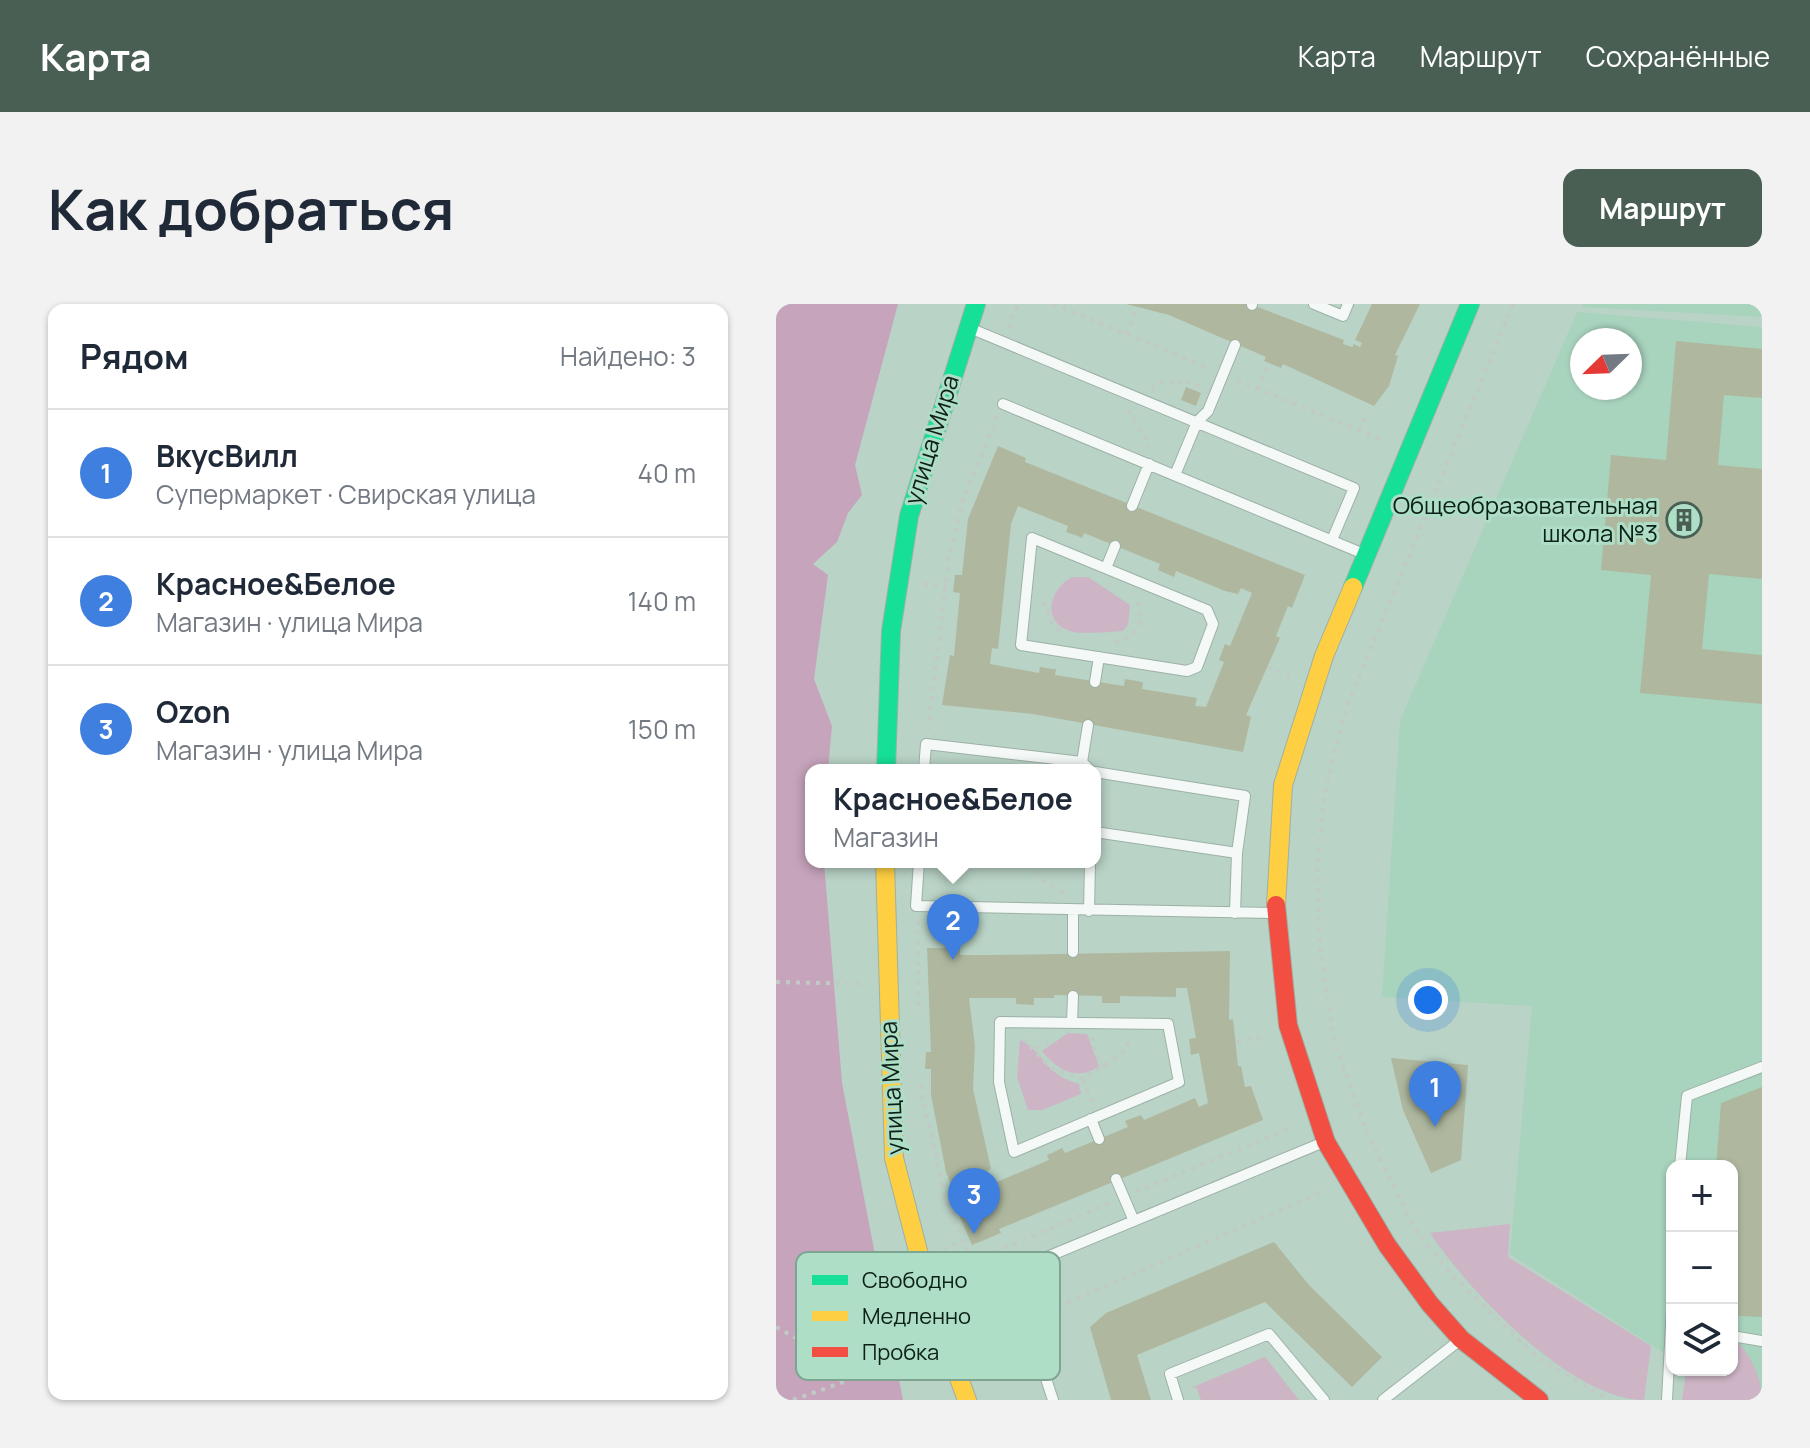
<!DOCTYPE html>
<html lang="ru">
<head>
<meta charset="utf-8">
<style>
	:root { --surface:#fff; --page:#f2f2f3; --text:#1f2937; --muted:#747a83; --line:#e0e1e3; --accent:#495f54 }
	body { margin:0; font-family:Manrope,sans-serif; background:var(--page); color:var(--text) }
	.controls { position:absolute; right:24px; bottom:24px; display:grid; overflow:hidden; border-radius:16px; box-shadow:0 2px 6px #0004 }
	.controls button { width:72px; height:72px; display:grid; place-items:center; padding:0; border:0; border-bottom:2px solid var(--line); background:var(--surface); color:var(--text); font:40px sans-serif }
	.compass { position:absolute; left:794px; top:24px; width:72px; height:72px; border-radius:50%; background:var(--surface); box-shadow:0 2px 6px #0004; rotate:247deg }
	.you { position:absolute; left:652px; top:696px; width:28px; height:28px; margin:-20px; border:6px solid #fff; border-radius:50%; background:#1a73e8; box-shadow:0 0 0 12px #1a73e833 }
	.badge { display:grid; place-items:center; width:52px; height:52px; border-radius:50%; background:var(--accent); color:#fff; font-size:26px; font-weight:700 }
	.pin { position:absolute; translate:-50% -66px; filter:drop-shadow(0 2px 4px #0008) }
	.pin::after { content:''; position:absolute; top:42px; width:28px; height:24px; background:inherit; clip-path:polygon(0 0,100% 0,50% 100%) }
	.popup { position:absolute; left:29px; top:460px; width:296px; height:104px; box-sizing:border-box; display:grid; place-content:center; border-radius:16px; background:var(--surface); filter:drop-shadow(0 2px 6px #0005); font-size:26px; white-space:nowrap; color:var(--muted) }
	.popup b { font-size:30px; color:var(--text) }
	.popup::after { content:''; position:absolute; left:50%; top:100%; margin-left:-16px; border:16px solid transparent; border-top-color:var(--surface) }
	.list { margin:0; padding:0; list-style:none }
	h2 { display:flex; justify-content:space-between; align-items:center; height:104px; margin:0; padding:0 32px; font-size:34px }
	h2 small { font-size:26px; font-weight:400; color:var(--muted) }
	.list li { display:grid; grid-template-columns:52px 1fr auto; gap:24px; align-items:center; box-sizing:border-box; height:128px; padding:0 32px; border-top:2px solid var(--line) }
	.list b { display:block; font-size:30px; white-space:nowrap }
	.list p { margin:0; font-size:26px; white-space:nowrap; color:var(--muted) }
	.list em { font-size:26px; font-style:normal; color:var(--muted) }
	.icon { flex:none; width:44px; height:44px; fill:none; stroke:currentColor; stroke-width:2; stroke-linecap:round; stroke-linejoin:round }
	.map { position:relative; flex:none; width:986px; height:1096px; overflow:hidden; border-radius:16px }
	header { display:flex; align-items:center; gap:48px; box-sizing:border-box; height:112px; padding:0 40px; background:var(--accent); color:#fff }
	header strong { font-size:38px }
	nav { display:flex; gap:44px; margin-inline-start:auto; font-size:28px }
	.intro { display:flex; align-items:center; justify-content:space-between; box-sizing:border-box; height:192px; padding:0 48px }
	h1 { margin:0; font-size:56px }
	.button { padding:20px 36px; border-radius:16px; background:var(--accent); color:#fff; font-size:28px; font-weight:700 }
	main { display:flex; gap:48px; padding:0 48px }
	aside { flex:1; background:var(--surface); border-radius:16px; box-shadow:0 2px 6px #0004 }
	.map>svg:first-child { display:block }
	.built { fill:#a8d3bd; fill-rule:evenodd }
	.green { fill:#cdb5c5 }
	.forest { fill:#c6a4bc }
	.building { fill:#afb89f; fill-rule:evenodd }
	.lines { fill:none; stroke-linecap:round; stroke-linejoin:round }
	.lane-casing { stroke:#9cb1a6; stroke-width:12 }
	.fast-casing { stroke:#9cb1a6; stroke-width:20 }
	.slow-casing { stroke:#9cb1a6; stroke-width:20 }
	.jam-casing { stroke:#9cb1a6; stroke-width:20 }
	.path { stroke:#c2cac6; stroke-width:4; stroke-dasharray:4 6; stroke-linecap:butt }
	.lane { stroke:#f4f8f6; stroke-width:10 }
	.fast { stroke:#16e098; stroke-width:18 }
	.slow { stroke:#ffcf43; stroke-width:18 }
	.jam { stroke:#f24e42; stroke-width:18 }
	.labels { text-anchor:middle; stroke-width:6; stroke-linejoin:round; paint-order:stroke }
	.street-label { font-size:24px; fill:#0d2017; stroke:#aedec5 }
	.poi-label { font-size:24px; fill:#0d2017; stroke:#aedec5; text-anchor:end }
	.key { fill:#aedec5; stroke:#7ea591; stroke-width:2 }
	.key-label { font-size:22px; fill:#0d2017 }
</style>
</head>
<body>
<header>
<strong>Карта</strong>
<nav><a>Карта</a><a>Маршрут</a><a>Сохранённые</a></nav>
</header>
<div class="intro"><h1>Как добраться</h1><a class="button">Маршрут</a></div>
<main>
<aside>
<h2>Рядом<small>Найдено: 3</small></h2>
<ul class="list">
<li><span class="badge" style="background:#3f7fe0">1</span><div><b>ВкусВилл</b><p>Супермаркет · Свирская улица</p></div><em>40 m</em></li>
<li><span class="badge" style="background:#3f7fe0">2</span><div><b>Красное&amp;Белое</b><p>Магазин · улица Мира</p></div><em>140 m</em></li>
<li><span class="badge" style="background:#3f7fe0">3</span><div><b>Ozon</b><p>Магазин · улица Мира</p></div><em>150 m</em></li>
</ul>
</aside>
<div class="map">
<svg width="986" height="1096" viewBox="0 0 986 1096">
	<rect width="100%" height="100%" fill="#b9d3c6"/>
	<path class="built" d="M807,0H986V13L806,3Z
		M801,8L986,23V1096L956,1066V862H896V1054L734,950L756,702L606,693L624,417ZM806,36H854V84H806Z"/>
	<path class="green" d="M296,273H312L354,301L352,321L347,327C335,328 308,330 297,328C264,320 273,285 296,273Z
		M292,729L311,730L323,762C302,778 281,766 266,747Z
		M244,736C270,748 265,769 303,780L305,790L266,806H252L241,773Z
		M734,920L732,953L875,1042L868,1096C795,1096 693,987 654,929Z
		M956,1033C974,1047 986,1074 986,1096H906L910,1066H956Z
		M489,1053L523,1096H425L420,1083L412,1085Z"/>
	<path class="forest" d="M0,0H122L79,161L86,191L72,209L61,238L37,260L52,271L38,375L56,422L52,466H35V558H48L66,779L127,1096H0Z"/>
	<path class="building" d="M350,0H474L568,36L567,40L576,43L578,40L584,43L586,39L579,36L596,0H644L619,51L622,52L613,82L598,102L507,60L505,64L488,57L490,53L393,11Z
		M900,37L986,45V94L948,91L942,161L986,165V275L933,270L926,345L986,351V400L864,389L875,271L825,266L835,151L890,156Z
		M410,83L425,89L420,102L405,96Z
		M222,142L250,154L249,158L529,271L516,304L512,302L500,332L504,334L470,411L475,413L467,448L257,410L166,401L174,351L178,352L184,289L177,288L179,271H186L192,215ZM242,202L292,222L290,228L302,232L306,234L308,229L384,260L382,266L398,273L400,267L449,287L462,290L465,284L476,289L454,342L449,340L443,356L448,358L430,403L419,402L421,394L366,385L367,378L349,375L348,382L279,371L280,365H276L264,363L263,369L214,360L216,344L222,345L235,220Z
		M151,644H184V651H219L454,647L453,716L457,715L462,762H465L469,783L475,782L487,816L223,925L225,929L196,941L175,892L179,890L170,868L155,791V765H149L150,748H155ZM400,684H411L420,734L413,735L415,751L423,749L432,799L423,803L419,794L368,816L365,811L349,817L352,823L289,849L286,844L276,849L271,851L273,856L216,880L211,867L215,865L197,785L199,742L193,694H240V700L258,701V694H278V691L326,692V699H344V692L400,693Z
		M615,754L692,761L685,856L655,869L627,806Z
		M986,783V1013L962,1012L956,1009V862H940L945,799Z
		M498,938L533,981L606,1053L576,1083L489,998L361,1051L375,1096H335L314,1023L330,1009Z"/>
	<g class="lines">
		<defs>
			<path id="lane" d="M538,0L567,12L572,0
				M476,1V0
				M196,25L578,184L556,236
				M227,100L588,250
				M399,171L421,118L432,107L459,41
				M356,202L373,160
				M256,234L431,306L437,320L421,363L411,367L245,341Z
				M330,264L339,242
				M319,378L323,353
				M306,458L312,421
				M148,466L150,440L306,458L314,466
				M319,468L469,492L461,549L459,609
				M319,528L461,549
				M143,558L140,602L498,609
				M313,607L314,558
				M297,648V607
				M224,718L392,720L403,778L238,848L223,778Z
				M296,719L297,692
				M315,815L323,835
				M904,862L911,792L986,763
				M340,875L358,917
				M235,968L277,1096
				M160,999L548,838
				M956,1032L986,1037
				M402,1096L394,1070L493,1030L548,1096
				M607,1096L684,1036
				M891,1096L896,1003"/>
			<path id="fast" d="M577,283L694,0
				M110,466L115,327L133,212L200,0"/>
			<path id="slow" d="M109,558L118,854L156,1001L191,1096
				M500,601L507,481L548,352L577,283"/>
			<path id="jam" d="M500,601L512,721L550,838L611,941L654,1000L685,1035L763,1096"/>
		</defs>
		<use href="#lane" class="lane-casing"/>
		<use href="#fast" class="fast-casing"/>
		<use href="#slow" class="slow-casing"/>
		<use href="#jam" class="jam-casing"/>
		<path class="path" d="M277,0L435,65
			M737,0L569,407L548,493L541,564L544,644L558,737L592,831L640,927L676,971L762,1054L834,1096
			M232,24L242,0
			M350,30L361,5
			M461,76L608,137
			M375,84L384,78L404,79L406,75L426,83
			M482,85L493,59
			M352,107L371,135V144
			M583,127L592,107
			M148,280L170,282
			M267,298L277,321L288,330
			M339,339C360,332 372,316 360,295
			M492,363L514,372
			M152,426L173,253L186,199L221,112
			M258,558L268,577L288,589
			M142,617V708
			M0,678L90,680
			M316,733L320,751L329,763
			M247,735L275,764L307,775L346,750L355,735
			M461,738L489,732
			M260,744L280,736
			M307,775L317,799
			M144,781L169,893L196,958L334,899
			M360,888L518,822
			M167,945L187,937
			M264,1010L550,887
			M0,1023L24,1036L131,1007
			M17,1096L70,1077L117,1012"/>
		<use href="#lane" class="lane"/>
		<use href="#fast" class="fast"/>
		<use href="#slow" class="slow"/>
		<use href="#jam" class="jam"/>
	</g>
	<defs>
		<symbol id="building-ring" viewBox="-11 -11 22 22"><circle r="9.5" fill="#aedec5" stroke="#495f54" stroke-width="1.5"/><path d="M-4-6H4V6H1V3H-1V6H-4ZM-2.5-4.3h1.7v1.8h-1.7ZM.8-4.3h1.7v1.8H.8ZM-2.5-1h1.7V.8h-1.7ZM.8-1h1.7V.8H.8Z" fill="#495f54"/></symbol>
	</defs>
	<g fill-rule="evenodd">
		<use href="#building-ring" x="888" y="196" width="40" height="40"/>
	</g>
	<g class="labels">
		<g class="street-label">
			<text transform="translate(156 136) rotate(-73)" y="8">улица Мира</text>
			<text transform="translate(116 784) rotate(-93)" y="8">улица Мира</text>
		</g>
		<g class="poi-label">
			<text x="882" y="210">Общеобразовательная<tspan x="882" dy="28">школа №3</tspan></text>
		</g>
	</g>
	<rect x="20" y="948" width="264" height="128" rx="12" class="key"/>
	<rect x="36" y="971" width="36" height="10" fill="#16e098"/>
	<rect x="36" y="1007" width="36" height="10" fill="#ffcf43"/>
	<rect x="36" y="1043" width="36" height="10" fill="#f24e42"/>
	<g class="key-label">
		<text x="86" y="984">Свободно</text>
		<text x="86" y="1020">Медленно</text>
		<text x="86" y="1056">Пробка</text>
	</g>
</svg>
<div class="controls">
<button>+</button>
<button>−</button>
<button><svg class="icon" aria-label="layers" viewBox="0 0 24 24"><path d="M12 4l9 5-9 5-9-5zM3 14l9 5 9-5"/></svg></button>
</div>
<svg class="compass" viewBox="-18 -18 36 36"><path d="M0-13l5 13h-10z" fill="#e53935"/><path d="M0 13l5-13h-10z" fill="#747a83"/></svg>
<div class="you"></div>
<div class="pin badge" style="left:659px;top:823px;background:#3f7fe0">1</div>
<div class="pin badge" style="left:177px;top:656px;background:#3f7fe0">2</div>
<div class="popup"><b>Красное&amp;Белое</b>Магазин</div>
<div class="pin badge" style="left:198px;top:930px;background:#3f7fe0">3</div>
</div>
</main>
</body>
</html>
